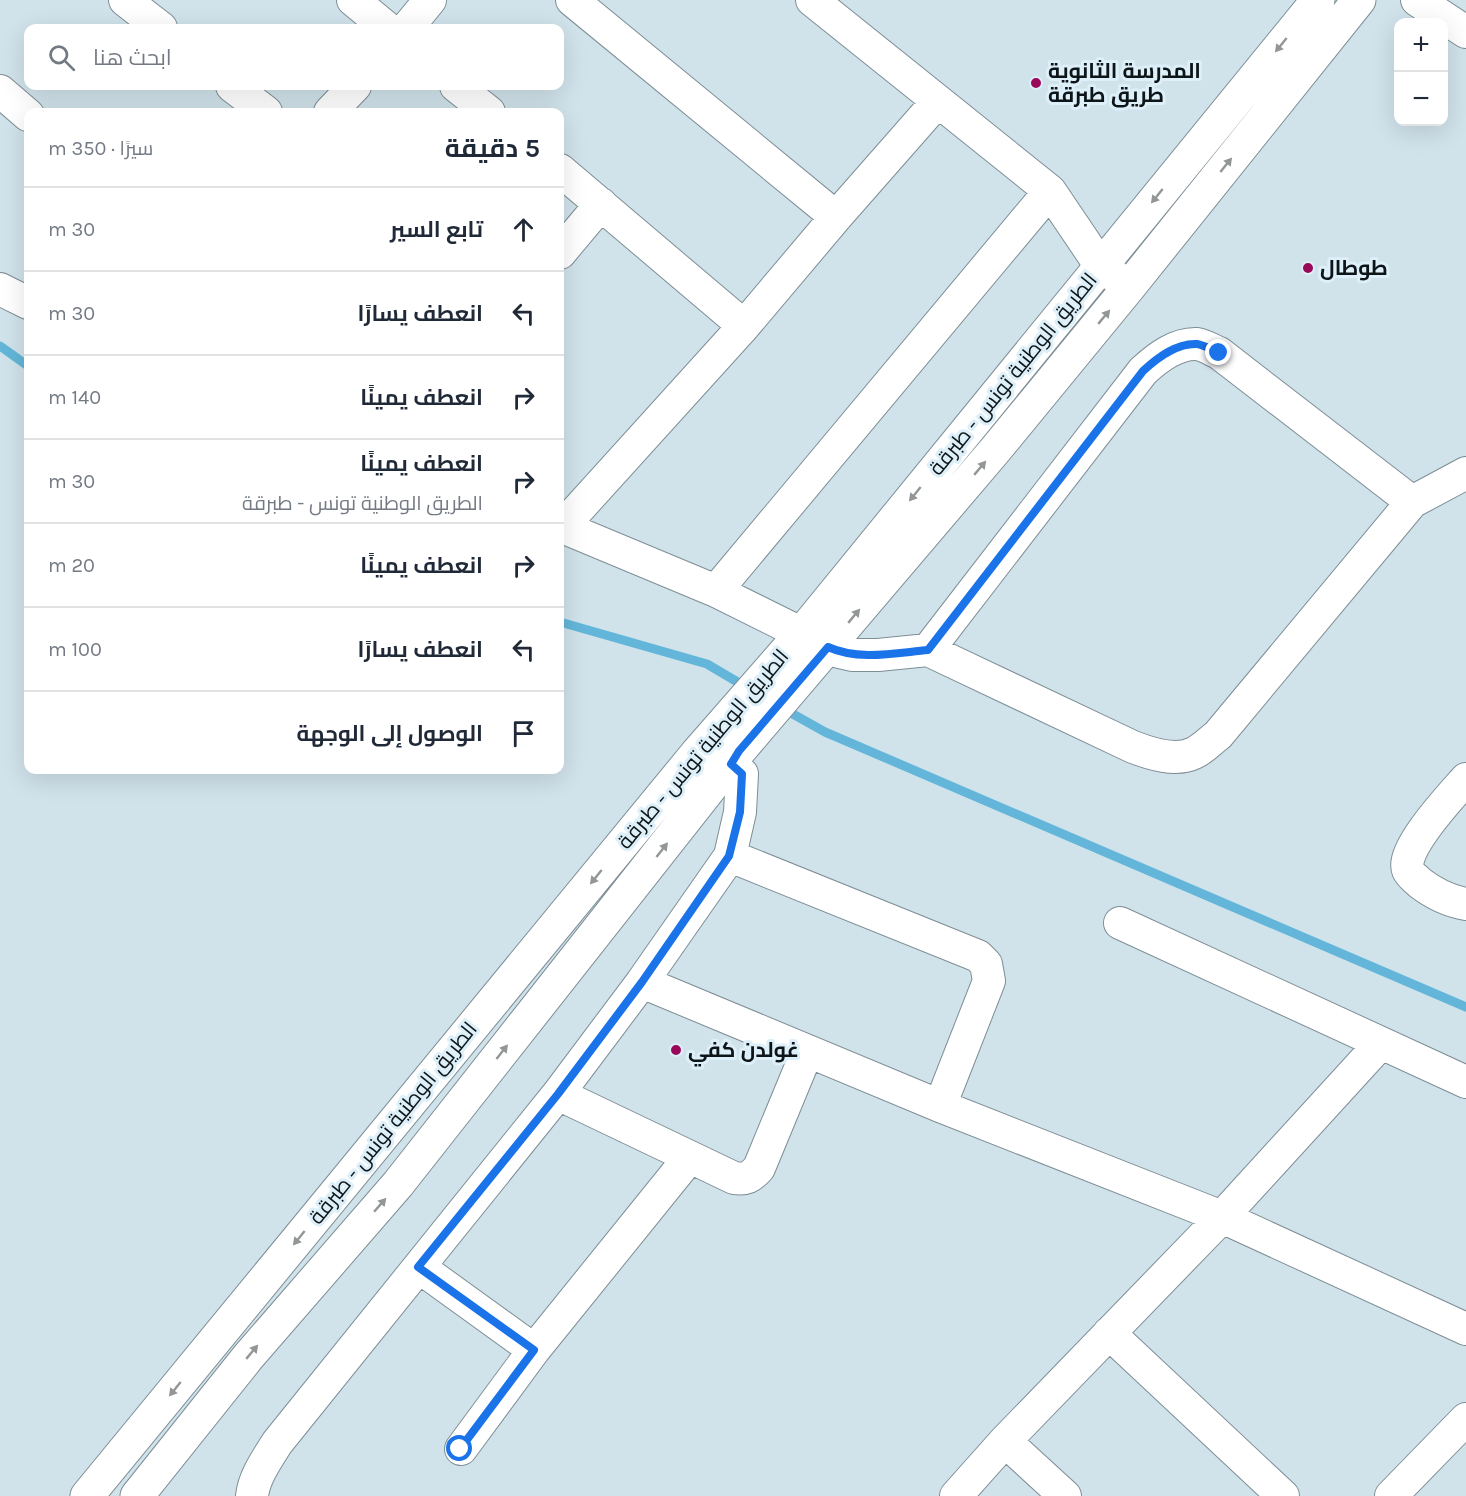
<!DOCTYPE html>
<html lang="ar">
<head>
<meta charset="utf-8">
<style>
	:root { --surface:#fff; --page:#f6f6f7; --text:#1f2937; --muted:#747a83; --line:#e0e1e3 }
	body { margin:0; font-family:Karla,Cairo,sans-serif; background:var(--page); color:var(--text); direction:rtl }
	.controls { position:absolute; right:18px; top:18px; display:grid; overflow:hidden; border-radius:12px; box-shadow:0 6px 24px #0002 }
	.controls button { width:54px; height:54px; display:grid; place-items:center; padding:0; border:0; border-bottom:2px solid var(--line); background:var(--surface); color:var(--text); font:30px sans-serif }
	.stop { position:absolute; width:18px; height:18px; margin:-14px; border:4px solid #1a73e8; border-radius:50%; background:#fff }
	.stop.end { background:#1a73e8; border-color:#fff; box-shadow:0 2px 6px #0008 }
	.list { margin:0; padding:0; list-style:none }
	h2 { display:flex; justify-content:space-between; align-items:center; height:78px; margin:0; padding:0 24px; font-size:26px }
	h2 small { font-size:20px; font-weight:400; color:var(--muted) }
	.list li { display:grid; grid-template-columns:39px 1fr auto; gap:18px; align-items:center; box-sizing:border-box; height:84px; padding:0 24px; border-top:2px solid var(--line) }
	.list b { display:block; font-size:22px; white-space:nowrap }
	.list p { margin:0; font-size:20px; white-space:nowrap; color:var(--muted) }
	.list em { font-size:20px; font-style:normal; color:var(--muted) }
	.icon { flex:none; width:33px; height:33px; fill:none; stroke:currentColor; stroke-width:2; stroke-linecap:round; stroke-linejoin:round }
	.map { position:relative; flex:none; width:1466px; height:1496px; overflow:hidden; direction:ltr }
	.search { position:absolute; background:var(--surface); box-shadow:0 6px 24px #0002; left:24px; top:24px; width:540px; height:66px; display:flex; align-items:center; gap:15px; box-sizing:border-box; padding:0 21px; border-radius:12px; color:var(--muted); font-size:22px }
	.panel { position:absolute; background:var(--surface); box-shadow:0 6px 24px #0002; left:24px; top:108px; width:540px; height:666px; border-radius:12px; direction:rtl }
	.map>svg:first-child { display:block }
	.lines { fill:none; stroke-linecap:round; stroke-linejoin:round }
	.stream { stroke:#63b6d9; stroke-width:9 }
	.street-casing { stroke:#7e8e96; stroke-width:34 }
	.primary-casing { stroke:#7e8e96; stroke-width:35 }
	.street { stroke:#fff; stroke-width:32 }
	.primary { stroke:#fff; stroke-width:33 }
	.oneway { fill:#939697 }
	.route { stroke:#1a73e8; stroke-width:8 }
	.poi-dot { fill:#9a0859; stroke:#ddeff8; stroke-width:2 }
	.labels { text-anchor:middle; stroke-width:6; stroke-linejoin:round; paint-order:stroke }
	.poi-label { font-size:21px; font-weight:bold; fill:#0e1518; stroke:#ddeff8; text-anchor:start }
	.street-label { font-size:21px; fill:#0e1518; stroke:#ddeff8 }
</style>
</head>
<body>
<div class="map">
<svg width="1466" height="1496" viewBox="0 0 1466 1496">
	<rect width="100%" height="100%" fill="#d0e2ea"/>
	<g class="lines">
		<path class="stream" d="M0,346L28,366
			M560,622L707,664L746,687
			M784,709L825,732L1466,1007"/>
		<defs>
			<path id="street" d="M125,0L161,28
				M353,0L387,28
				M572,0L836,217
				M812,0L1050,191L1100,265L1129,287
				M1417,0L1466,32
				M407,28L430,0
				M232,86L266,112
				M456,86L489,112
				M0,91L28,115
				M330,112L355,86
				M560,170L744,326
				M560,253L601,204
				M0,289L28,303
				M560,526L716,591L839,652L852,655H878L928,650L1133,747C1151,754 1176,762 1194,753C1203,749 1210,741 1218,735L1412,502L1466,473
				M562,527L744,326L836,217L937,102
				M716,591L1050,191
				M928,650L1143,371C1157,358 1176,343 1197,344C1204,345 1212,350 1219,353L1412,502
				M1466,779C1452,795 1400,850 1408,870C1410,875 1416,879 1420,883C1433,893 1449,901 1466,904
				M730,856L978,956L986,964L989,981L940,1106
				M1120,923L1466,1082
				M642,982L940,1106L1222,1217L1466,1329
				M558,1094L734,1178C746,1180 751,1177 759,1168L807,1052
				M419,1267L534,1350
				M1109,1333L1283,1496
				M1005,1441L1065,1496
				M461,1449L534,1350L689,1158
				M252,1496C254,1477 267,1459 277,1443L558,1094L642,982L730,856L740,812L742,774L712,745
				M956,1496L1005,1441L1222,1217L1381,1043
				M1391,1496L1466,1419"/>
			<path id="primary" d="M87,1496L698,752L802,633L1318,0
				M137,1496L248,1357L398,1184L739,751L996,449L1129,287L1359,0"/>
		</defs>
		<use href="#street" class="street-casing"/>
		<use href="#primary" class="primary-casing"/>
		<use href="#street" class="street"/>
		<use href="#primary" class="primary"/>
	</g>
	<defs><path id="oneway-solid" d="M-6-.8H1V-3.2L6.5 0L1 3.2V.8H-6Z" transform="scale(1.5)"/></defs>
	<g class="oneway">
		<use href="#oneway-solid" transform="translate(1281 45) rotate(129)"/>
		<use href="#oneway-solid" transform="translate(1226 165) rotate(-51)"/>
		<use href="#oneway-solid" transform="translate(1157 196) rotate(129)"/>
		<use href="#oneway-solid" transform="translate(1104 317) rotate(-50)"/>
		<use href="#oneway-solid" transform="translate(980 468) rotate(-50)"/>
		<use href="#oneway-solid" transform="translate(915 494) rotate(129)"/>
		<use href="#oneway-solid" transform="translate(854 616) rotate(-50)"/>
		<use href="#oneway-solid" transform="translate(662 850) rotate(-52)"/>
		<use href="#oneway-solid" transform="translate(596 877) rotate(129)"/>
		<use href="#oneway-solid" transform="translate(502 1052) rotate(-52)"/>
		<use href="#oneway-solid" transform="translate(380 1205) rotate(-49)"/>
		<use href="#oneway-solid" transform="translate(299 1238) rotate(129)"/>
		<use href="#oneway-solid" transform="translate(252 1352) rotate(-50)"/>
		<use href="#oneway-solid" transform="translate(175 1389) rotate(129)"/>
	</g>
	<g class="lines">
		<path class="route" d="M460,1449L534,1350L418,1267L558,1094L642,982L729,856L740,812L742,774L731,764L739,751L828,647C859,661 895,653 928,650L1143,371C1157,358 1176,343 1197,344C1204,345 1212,350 1219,353"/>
	</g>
	<g class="poi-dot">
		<circle cx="1036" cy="83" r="6"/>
		<circle cx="1308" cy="268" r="6"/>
		<circle cx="676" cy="1050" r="6"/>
	</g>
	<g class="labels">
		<g class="poi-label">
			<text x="1048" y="78">المدرسة الثانوية<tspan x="1048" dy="24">طريق طبرقة</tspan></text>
			<text x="1320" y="275">طوطال</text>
			<text x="688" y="1057">غولدن كفي</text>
		</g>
		<g class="street-label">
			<text transform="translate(1013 374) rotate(-51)" y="7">الطريق الوطنية تونس - طبرقة</text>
			<text transform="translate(703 749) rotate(-50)" y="7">الطريق الوطنية تونس - طبرقة</text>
			<text transform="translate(393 1123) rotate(-51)" y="7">الطريق الوطنية تونس - طبرقة</text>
		</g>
	</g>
</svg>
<div class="controls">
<button>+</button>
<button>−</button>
</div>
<div class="stop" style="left:460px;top:1449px"></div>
<div class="stop end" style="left:1219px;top:353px"></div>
<div class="search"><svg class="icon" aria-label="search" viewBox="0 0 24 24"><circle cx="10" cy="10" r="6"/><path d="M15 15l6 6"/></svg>ابحث هنا</div>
<section class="panel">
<h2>5 دقيقة<small>سيرًا · 350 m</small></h2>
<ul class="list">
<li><svg class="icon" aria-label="ahead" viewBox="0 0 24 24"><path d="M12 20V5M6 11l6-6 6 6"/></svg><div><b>تابع السير</b></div><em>30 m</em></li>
<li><svg class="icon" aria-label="left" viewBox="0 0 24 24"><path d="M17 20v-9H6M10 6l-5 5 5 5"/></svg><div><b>انعطف يسارًا</b></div><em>30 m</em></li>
<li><svg class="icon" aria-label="right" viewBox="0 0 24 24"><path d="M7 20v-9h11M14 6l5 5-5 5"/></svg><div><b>انعطف يمينًا</b></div><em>140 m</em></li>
<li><svg class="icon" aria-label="right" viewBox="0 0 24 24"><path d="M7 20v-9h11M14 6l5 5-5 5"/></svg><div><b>انعطف يمينًا</b><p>الطريق الوطنية تونس - طبرقة</p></div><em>30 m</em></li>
<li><svg class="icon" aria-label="right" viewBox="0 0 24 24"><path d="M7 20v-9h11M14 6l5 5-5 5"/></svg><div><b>انعطف يمينًا</b></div><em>20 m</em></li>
<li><svg class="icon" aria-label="left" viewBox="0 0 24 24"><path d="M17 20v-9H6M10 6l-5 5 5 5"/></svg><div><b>انعطف يسارًا</b></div><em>100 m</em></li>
<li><svg class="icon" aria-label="arrive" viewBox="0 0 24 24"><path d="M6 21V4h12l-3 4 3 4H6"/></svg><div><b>الوصول إلى الوجهة</b></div></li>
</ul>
</section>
</div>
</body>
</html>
